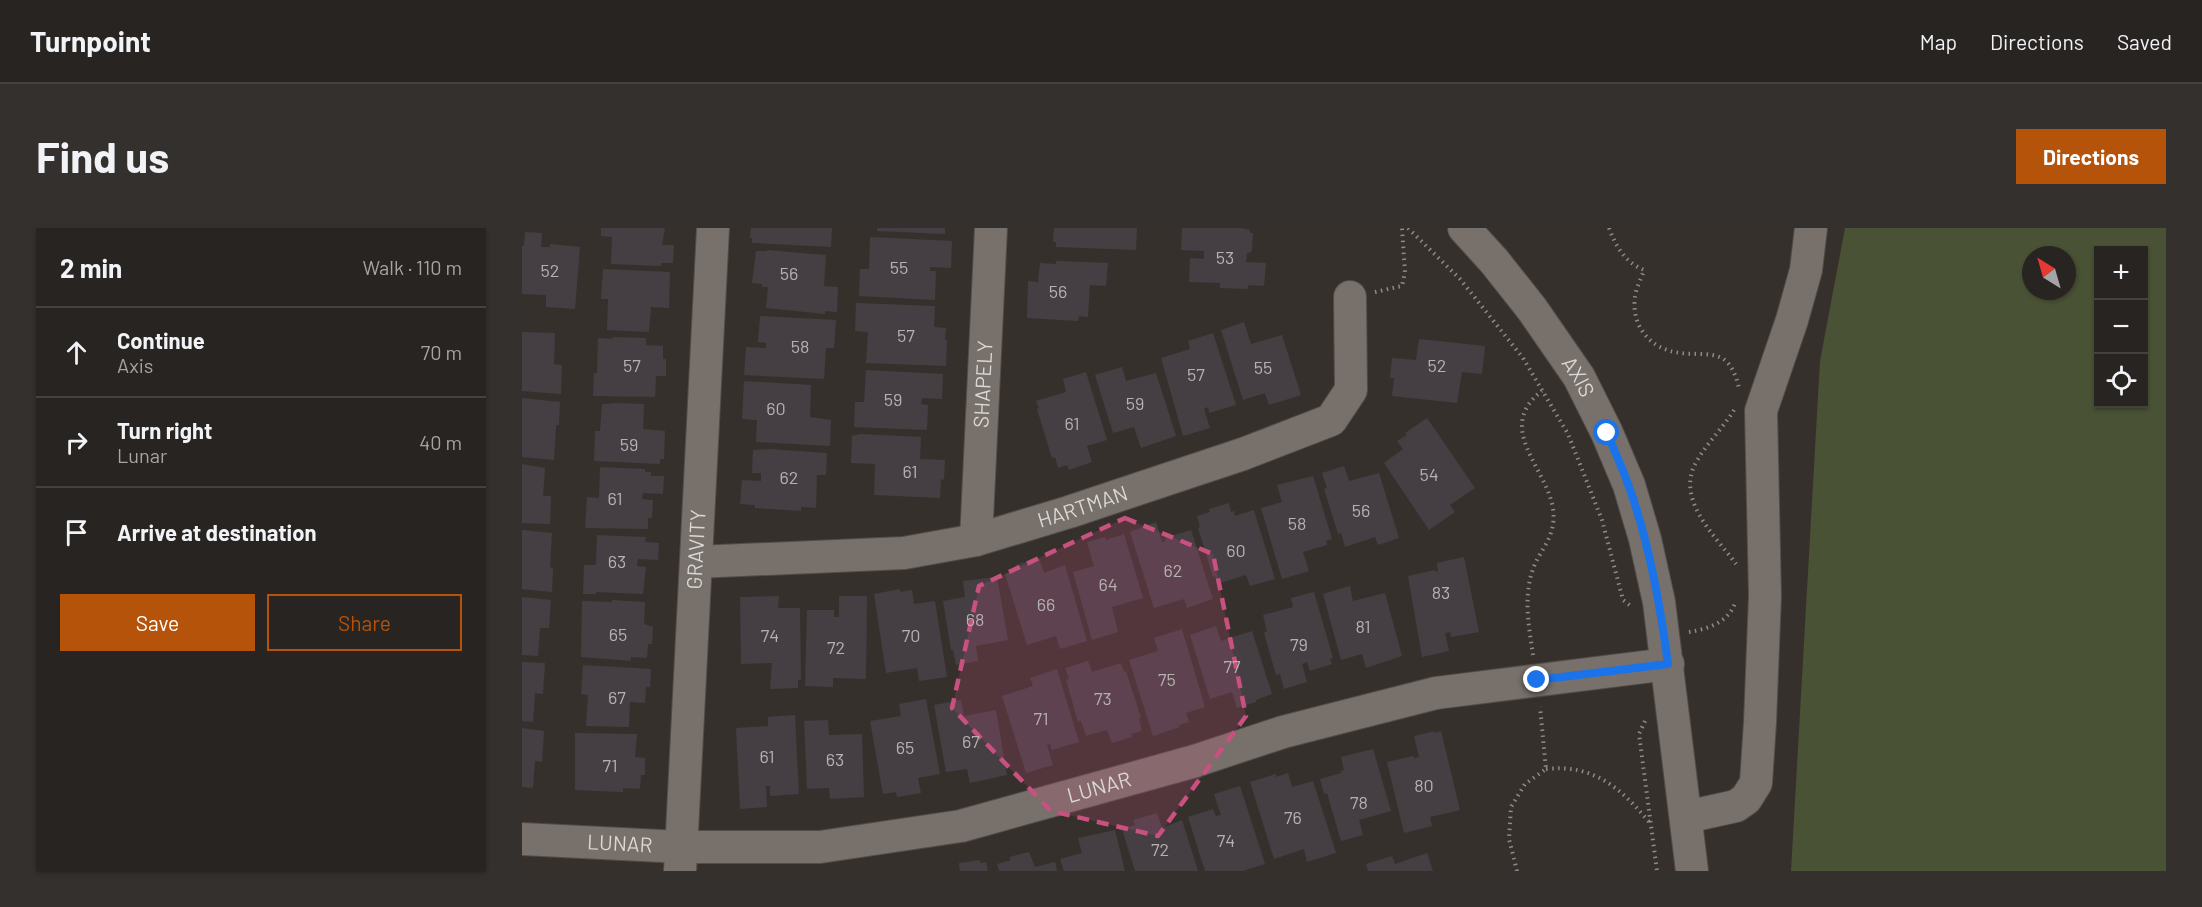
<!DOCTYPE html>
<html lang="en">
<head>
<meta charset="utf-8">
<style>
	:root { --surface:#282421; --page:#34302e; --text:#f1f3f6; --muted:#a5a4a5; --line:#44413f; --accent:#b45309 }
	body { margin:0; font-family:Barlow,sans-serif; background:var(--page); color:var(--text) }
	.controls { position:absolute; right:18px; top:18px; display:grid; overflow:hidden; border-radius:0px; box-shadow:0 2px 4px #0004 }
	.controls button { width:54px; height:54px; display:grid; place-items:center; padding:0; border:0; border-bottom:2px solid var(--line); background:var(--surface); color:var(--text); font:30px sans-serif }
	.compass { position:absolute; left:1500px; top:18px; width:54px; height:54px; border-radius:50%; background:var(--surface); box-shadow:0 2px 4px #0004; rotate:323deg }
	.stop { position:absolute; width:18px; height:18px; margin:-14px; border:4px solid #1a73e8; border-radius:50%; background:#fff }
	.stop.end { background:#1a73e8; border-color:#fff; box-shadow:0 2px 6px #0008 }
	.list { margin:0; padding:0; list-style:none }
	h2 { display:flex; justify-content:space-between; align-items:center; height:78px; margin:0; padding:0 24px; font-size:26px }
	h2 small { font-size:20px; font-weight:400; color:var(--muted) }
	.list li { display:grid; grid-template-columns:39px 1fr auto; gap:18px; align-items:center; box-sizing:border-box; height:90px; padding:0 24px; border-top:2px solid var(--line) }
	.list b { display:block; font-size:22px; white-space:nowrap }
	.list p { margin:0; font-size:20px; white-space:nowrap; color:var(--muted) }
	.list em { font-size:20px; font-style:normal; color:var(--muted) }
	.actions { display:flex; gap:12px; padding:18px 24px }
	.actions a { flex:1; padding:14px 0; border:2px solid var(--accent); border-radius:0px; text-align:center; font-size:21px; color:var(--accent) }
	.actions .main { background:var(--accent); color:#fff }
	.icon { flex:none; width:33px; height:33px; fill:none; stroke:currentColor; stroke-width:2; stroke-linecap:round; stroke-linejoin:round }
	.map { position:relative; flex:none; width:1644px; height:643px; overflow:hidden; border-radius:0px }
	header { display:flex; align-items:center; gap:36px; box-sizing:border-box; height:84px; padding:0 30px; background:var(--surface); border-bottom:2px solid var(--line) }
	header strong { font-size:28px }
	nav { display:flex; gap:33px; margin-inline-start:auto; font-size:21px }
	.intro { display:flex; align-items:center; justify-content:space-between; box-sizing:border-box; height:144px; padding:0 36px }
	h1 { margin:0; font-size:42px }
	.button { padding:15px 27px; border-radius:0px; background:var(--accent); color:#fff; font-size:21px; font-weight:700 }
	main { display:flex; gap:36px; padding:0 36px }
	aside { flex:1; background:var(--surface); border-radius:0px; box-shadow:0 2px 4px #0004 }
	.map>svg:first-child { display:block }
	.green { fill:#495234; fill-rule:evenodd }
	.building { fill:#453f44 }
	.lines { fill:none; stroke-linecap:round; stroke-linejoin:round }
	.minor-casing { stroke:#524d4a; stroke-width:34 }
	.path { stroke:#908b88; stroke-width:4; stroke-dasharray:1.5 4.5; stroke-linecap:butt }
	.minor { stroke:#77706b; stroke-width:32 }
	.route { stroke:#1a73e8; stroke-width:8 }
	.marked { fill:#c9517f; fill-opacity:0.2; stroke:#c9517f; stroke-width:4.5; stroke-dasharray:12 8; stroke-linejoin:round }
	.labels { text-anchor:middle; stroke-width:5; stroke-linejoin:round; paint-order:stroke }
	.number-label { font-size:18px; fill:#b5b1b0 }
	.street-label { font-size:21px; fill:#dad7d4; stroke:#1b1917 }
</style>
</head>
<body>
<header>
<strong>Turnpoint</strong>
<nav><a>Map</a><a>Directions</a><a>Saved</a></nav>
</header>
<div class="intro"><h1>Find us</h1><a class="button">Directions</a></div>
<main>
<aside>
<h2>2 min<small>Walk · 110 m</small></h2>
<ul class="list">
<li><svg class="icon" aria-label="ahead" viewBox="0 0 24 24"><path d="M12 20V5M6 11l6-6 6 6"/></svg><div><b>Continue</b><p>Axis</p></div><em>70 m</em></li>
<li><svg class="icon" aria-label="right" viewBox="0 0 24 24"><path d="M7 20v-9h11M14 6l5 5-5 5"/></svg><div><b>Turn right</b><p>Lunar</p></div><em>40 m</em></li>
<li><svg class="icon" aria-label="arrive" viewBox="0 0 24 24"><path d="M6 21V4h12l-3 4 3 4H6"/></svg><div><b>Arrive at destination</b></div></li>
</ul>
<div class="actions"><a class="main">Save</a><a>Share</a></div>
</aside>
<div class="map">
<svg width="1644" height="643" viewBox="0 0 1644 643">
	<rect width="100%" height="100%" fill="#36302c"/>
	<path class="green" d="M1323,0H1644V643H1269L1298,133ZM1576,22H1622V176H1576ZM1509,27H1545V63H1509Z"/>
	<path class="building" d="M79,0H143L140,17H152L151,35H139V38L89,36L90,9L79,8Z
		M229,0H310L309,19L230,15V10H228Z
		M355,0H423V6L355,3Z
		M532,0H615L614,22L534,19V14H531Z
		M660,0H719L728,2V5H731L730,22L728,25H725L724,34L744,35L742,58L726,57V61L698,60V55L667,54L668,30L682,31V23L659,22Z
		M3,4L20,5L19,19H28V16L58,19L53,81L24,79V67L0,66V18H2Z
		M348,9L430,13L429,40L408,39V43H414L413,72L337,68L338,41H347Z
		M245,22L304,27L302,58L316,59L315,84L303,83V86L244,80L246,59H240V56L230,55L234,23H245Z
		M534,33L586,35L584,58L568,57L566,89L557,88L556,93L505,90L506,53L516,54L518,35L534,36Z
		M81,41L148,44L147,80L129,79L127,104L85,102L86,71H79Z
		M334,75L413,78L412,99L424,100L423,112H425L424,138L344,135L346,104L333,103Z
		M238,88L314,92L312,120H304L302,151L222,147L224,119L244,120V115L236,114Z
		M722,94L729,116L760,107L779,167L747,177L743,165L721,172L699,102Z
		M0,104L33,105L32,136L40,137L39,166L0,163Z
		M691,105L714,177L687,185L686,179L682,181L688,200L661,208L639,130L668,121L666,113Z
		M90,109L124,110V117L141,118V131H144V148H134L133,169L71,168L72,145H75L76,110L91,111Z
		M897,111L963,118L960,146L940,144L935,175L870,168L872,150H868L870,130L894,132Z
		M600,139L604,153L634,145L654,208L619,220L612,199L591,205L573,147Z
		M344,142L421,146L420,171L400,170L399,176L406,177L405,202L332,199L333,174H342Z
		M564,144L585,212L565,218L570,234L547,242L545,237L536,240L533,229L530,230L515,181L517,180L514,173L544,164L541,151Z
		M222,153L289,157L288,189L309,192L308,218L234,214L235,192L220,191Z
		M0,170L38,174L37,197H34L32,232L0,229Z
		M94,175L122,176L121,201L143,203L142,231H138V236L72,233L73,203H78L80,176Z
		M905,190L953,260L928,277L933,284L907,302L862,235L881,221L875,213L885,207L883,205Z
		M338,206L399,209L398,231L423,232L422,252L419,251L418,270L352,267L353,236L329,235L330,208Z
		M247,221L305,225L304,247H295L294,280L279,279V283L233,280V277L218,276L220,252L239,253V245H230L231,222Z
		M0,236L23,240L21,268H29L28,296L0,295Z
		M822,238L827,253L857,245L877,310L856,317L853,309L823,319L819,305L816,306L802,261L805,260L800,245Z
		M78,239L123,241V244H129V248H142L141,266L121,265L120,271L131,272L130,290H126V301L63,300L65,269L77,270Z
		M791,248L810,311L804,313L805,317L781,324L787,343L760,351L739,280L760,274L755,257Z
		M707,275L709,284L712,283L713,288L732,282L753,351L728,358L724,347L695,356L693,348L691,349L676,300L678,299L675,288L688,284L687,281Z
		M634,294L640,314L644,313L643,310L669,302L691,371L665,380L662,371L632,380L608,304Z
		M0,302L30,305L28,339L31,340L30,364L0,361Z
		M602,306L621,370L590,379L596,404L570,412L551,344L572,338L565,314L583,309L584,312Z
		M75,307L124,309L123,314L137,315L136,332L116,331L115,338L124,339L121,366L74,364V366H61L62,337H74Z
		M942,329L957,404L929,409L928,404L923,405L927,423L900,429L886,348L913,342V344L916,343L915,335Z
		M517,330L522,345L543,337L565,413L538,421L534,408L505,417L483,346L495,342L494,337Z
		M475,349L486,412L454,418L456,433L434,437L431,422H429L421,373L443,369L441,353Z
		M828,358L831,373L863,365L880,428L844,440L840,426L819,432L801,366Z
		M378,361V364L390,362L392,376L413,373L425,449L397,453L395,440L364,445L352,366Z
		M792,364L811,430L808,431L810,436L788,443L785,434L780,436L785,454L762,461L758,446L754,447L742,405L745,403L741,387L771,379L769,370Z
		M257,368L256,380H278L279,452H276V460L248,461L250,435L219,436L218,369Z
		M317,368H345L344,451L311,450V459L283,458L285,382H312V389H317Z
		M0,369L29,372L27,400H18L16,428L0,427Z
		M90,372L123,374L122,396L131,399L130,416H126L125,430L109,429V433L59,429L60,373L90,374Z
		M694,398L699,413L730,403L750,466L734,472V474L715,480L710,464L688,471L668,407Z
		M660,401L683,479L664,485L667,494L657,497L658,499L631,508L607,432L636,423L632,410Z
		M566,433L570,444L599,435L602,444L604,443L619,490L617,491L620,503L609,506L610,509L590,515L585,502L564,508L559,493L556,494L544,452L547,451L543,440Z
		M0,434L23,435L21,466L13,465L11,494L0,493Z
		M61,437L129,441L128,459H124L123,475L108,474L107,499L64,498L66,467L59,466Z
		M535,441L557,514L530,522L528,516L525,517L531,537L504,545L480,468L511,458L508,450Z
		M404,471L418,546L396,550L399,565L375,569L374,564L361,566L348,493L379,488L377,476Z
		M439,472L442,488L474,482L485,547L448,555L445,541L424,544L412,477Z
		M273,487L277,566L248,568V558H244L245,579L218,581L214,500L246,498V489Z
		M306,492L307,507L340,506L342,569L308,571L307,560L285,561L282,493Z
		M0,500L22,503L20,534L13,533L11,560L0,559Z
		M913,503V505L919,503L938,582L908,589L910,598L882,605L865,534L891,528L892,530L897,529L892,508Z
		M53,505L115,506L113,529L123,530V547H119L118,561L101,560V564L53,562Z
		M851,521L869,583L837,592L841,607L819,613L805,565L802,566L798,551L819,545V543L822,542L819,529Z
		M766,545L770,559L791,553L814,625L785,634L782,621L752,631L728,554L754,546V549Z
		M718,558L743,636L721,643H683L666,589L691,581L694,588L699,587L692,566Z
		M635,585L640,600L660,592L676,643H613L600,601L613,597L611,592Z
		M593,602L603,643H542L538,631L560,625L556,610Z
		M507,624L513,639L533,634L535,643H477L475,636L489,632L487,629Z
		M905,625L911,643H846L844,636L870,628L873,636Z
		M458,632V635L464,634L466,643H438L437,635Z"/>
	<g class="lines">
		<defs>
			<g id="minor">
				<path id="s1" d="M942,0L972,33L1010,81L1057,149L1085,205L1107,257L1123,311L1137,374L1170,643"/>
				<path id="s2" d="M454,312L469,0"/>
				<path id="s3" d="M174,334L382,325L454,312L547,284L721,226L809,192L829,162L828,69"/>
				<path d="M1164,589L1214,578L1224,571L1234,555L1238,494L1243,368L1239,183L1270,92L1284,42L1289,0"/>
				<path id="s4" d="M0,611L159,619H298L439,598L673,533L761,504L914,465L1146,436"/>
				<path id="s5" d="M158,643L191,0"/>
			</g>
		</defs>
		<use href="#minor" class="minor-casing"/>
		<path class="path" d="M886,0L938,51L1001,130L1046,206L1080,292L1101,372L1110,379
			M1087,0C1094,19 1103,34 1122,42C1119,51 1114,60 1113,69C1109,99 1129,122 1159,125C1172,127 1187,124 1200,130C1210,136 1215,150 1217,161
			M853,64L880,58L883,44L880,0
			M1212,182C1201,200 1186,214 1176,231C1151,270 1192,306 1214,336
			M1167,404C1185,401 1206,395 1213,375
			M1011,427C1007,399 1001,369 1011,341C1016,326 1029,313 1031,296C1039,249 966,204 1020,163
			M1123,493L1117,506L1135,643
			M1024,541C1071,536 1098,559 1127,594
			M995,643L987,611L989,579L1003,556L1024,541L1018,479"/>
		<use href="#minor" class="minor"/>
	</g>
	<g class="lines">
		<path class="route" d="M1015,452L1146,436C1138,375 1127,313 1106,256C1100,239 1092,222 1085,205"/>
	</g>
	<path class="marked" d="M603,290L691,326L724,488L636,608L529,583L430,480L457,358Z"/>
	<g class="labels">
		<g class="number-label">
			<text x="703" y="36">53</text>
			<text x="377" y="46">55</text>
			<text x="28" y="49">52</text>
			<text x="267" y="52">56</text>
			<text x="536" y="70">56</text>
			<text x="384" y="114">57</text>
			<text x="278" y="125">58</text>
			<text x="110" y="144">57</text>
			<text x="915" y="144">52</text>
			<text x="741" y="146">55</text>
			<text x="674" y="153">57</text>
			<text x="371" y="178">59</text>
			<text x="613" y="182">59</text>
			<text x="254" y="187">60</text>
			<text x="550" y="202">61</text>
			<text x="107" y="223">59</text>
			<text x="388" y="250">61</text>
			<text x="907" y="253">54</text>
			<text x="267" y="256">62</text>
			<text x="93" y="277">61</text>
			<text x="839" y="289">56</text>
			<text x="775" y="302">58</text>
			<text x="714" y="329">60</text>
			<text x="95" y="340">63</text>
			<text x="651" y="349">62</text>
			<text x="586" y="363">64</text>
			<text x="919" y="371">83</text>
			<text x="524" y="383">66</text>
			<text x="453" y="398">68</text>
			<text x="841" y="405">81</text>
			<text x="96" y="413">65</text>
			<text x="248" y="414">74</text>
			<text x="389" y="414">70</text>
			<text x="777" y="423">79</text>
			<text x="314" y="426">72</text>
			<text x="710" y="445">77</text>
			<text x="645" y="458">75</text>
			<text x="95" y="476">67</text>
			<text x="581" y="477">73</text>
			<text x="519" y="497">71</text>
			<text x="449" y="520">67</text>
			<text x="383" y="526">65</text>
			<text x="245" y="535">61</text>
			<text x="313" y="538">63</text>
			<text x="88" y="544">71</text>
			<text x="902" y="564">80</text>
			<text x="837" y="581">78</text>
			<text x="771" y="596">76</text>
			<text x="704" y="619">74</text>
			<text x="638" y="628">72</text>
		</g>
		<g class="street-label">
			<text dy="7" stroke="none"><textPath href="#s1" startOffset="188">AXIS</textPath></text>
			<text dy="7" stroke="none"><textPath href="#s2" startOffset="156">SHAPELY</textPath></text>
			<text dy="7" stroke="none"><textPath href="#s3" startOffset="393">HARTMAN</textPath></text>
			<text dy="7" stroke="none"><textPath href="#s5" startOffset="322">GRAVITY</textPath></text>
			<text dy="7" stroke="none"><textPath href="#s4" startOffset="584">LUNAR</textPath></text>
			<text dy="7" stroke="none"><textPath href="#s4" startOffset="98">LUNAR</textPath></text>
		</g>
	</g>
</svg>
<div class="controls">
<button>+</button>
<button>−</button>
<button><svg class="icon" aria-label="locate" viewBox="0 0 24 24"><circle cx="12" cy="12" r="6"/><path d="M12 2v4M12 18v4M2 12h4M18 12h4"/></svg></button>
</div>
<svg class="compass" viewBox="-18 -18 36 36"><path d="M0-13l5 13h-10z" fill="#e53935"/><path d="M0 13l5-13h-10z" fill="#a5a4a5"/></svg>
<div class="stop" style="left:1085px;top:205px"></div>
<div class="stop end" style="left:1015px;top:452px"></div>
</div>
</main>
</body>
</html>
